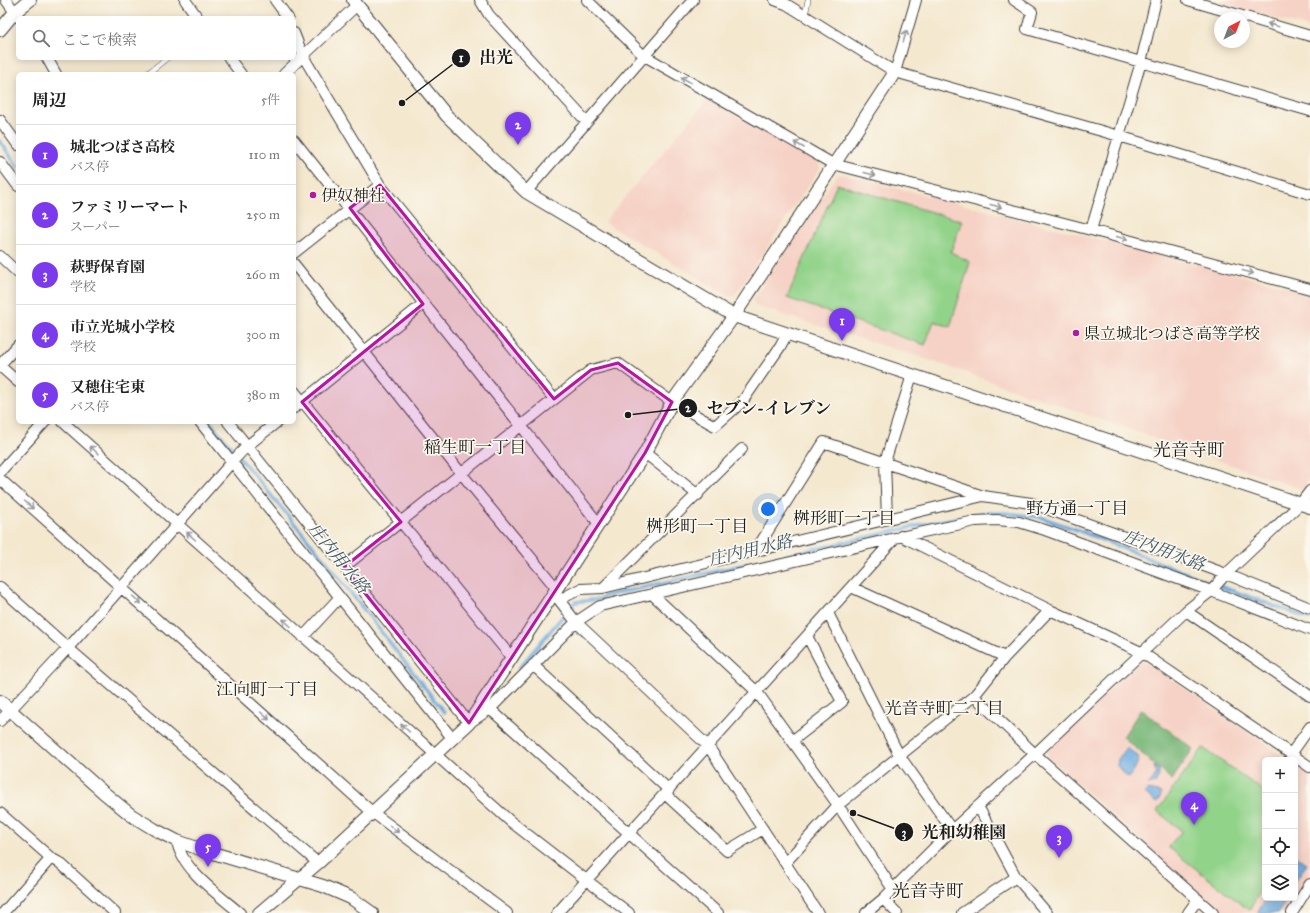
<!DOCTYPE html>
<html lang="ja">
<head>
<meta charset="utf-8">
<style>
	:root { --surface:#fff; --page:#f2f2f2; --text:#222; --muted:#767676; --line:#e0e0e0; --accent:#7c3aed }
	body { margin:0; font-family:"IM FELL Great Primer","Noto Serif JP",serif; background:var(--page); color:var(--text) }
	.controls { position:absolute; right:12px; bottom:12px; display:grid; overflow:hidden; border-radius:6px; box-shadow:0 2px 10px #0003 }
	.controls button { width:36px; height:36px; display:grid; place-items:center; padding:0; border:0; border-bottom:1px solid var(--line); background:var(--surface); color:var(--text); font:20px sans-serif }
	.compass { position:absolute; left:1214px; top:12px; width:36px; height:36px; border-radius:50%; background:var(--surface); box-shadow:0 2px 10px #0003; rotate:42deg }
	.you { position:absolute; left:768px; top:509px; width:14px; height:14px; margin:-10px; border:3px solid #fff; border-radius:50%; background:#1a73e8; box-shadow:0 0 0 6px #1a73e833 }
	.badge { display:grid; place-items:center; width:26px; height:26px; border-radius:50%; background:var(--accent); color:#fff; font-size:13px; font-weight:700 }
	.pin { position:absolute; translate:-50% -33px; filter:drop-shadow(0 1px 2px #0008) }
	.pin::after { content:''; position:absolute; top:21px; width:14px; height:12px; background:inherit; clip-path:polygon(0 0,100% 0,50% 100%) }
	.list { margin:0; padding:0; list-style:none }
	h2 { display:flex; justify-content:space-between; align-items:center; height:52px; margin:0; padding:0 16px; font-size:17px }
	h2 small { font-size:13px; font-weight:400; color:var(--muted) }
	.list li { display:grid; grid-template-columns:26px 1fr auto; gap:12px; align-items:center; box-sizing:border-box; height:60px; padding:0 16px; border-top:1px solid var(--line) }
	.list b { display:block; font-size:15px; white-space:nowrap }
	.list p { margin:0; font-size:13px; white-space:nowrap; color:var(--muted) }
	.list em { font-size:13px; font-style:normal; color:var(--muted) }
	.icon { flex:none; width:22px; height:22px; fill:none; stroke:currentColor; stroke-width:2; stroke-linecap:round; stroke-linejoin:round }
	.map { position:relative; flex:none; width:1310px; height:913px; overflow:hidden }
	.search { position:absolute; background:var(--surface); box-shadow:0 2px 10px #0003; left:16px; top:16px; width:280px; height:44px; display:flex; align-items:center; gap:10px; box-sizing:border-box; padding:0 14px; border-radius:6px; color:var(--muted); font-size:15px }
	.panel { position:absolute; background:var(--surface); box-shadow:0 2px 10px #0003; left:16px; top:72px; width:280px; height:352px; border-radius:6px }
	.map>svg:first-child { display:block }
	.built { fill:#f6d1c5 }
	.green { fill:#92d38a; stroke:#577853 }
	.forest { fill:#75b576; stroke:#486849 }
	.water { fill:#6fade1; stroke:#46647e }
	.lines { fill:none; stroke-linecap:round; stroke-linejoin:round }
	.stream { stroke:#6fade1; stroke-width:3.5 }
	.service-casing { stroke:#3c3b37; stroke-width:6 }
	.minor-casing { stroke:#3c3b37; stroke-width:12 }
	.tertiary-casing { stroke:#3c3b37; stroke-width:14 }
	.service { stroke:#fff; stroke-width:5 }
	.minor { stroke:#fff; stroke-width:10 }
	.tertiary { stroke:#fff; stroke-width:12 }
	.oneway { stroke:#999 }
	.marked { fill:#b5179e; fill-opacity:0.2; stroke:#b5179e; stroke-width:3; stroke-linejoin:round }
	.poi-dot { fill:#b5179e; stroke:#fbf7ec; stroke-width:1.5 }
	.labels { text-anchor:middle; stroke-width:3.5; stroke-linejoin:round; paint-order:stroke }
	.poi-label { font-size:16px; fill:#1c1c1c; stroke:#fbf7ec; text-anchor:start }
	.neighbourhood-label { font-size:17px; fill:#1c1c1c; stroke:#fbf7ec }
	.water-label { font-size:17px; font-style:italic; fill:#3d566b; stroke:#fbf7ec }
	.quarter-label { font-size:18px; fill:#1c1c1c; stroke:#fbf7ec }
	.leader { fill:none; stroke:#1c1c1c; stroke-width:1.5 }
	.callout-dot { fill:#1c1c1c; stroke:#fbf7ec; stroke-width:1.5 }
	.mark-label { font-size:12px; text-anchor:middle; font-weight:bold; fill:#fff }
	.callout-label { font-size:17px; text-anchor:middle; font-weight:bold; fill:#1c1c1c; stroke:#fbf7ec; stroke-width:3.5; stroke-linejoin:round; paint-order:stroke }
</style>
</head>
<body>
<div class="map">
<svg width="1310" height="913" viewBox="0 0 1310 913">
	<rect width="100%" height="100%" fill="#fbf7ec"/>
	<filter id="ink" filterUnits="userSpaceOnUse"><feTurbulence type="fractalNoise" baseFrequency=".025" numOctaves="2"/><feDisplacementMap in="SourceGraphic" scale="8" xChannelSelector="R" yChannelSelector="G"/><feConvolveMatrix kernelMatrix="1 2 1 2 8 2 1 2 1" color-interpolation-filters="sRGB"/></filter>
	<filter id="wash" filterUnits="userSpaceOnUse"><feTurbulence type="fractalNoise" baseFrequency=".012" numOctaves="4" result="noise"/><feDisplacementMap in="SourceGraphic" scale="16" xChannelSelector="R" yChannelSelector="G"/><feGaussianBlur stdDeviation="0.9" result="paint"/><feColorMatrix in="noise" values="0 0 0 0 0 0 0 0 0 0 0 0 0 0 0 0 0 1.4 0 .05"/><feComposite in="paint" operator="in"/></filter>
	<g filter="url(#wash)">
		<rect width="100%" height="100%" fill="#f4e8cf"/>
		<path class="built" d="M1222,0H1310V28L1221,3Z
			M708,99L819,163L820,168L735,295L729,296L604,222Z
			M842,174L1310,293V475L1305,487L1301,489L929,360L755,306L753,299L837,175Z
			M1141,658L1289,760H1265V898H1295V764L1310,774V877L1286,913H1221L1049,758L1047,752Z"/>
		<path class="green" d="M837,184L962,221L951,252L970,262L950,327L934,321L925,345L787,298Z
			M1203,748L1265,792V884L1249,910L1168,847L1182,831L1157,811Z"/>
		<path class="forest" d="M1141,709L1193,749L1172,780L1123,737Z"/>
		<path class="water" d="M1127,748L1139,757C1138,764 1133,773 1128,778L1117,766L1118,759Z
			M1154,766L1159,770V776L1155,783L1148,785L1156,775Z
			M1148,790L1161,793V796L1156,803L1145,793Z
			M1296,856L1307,864L1295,881V857Z
			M1267,898H1288L1278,913H1257Z"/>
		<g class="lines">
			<path class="stream" d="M0,141L18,167
				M210,422L325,560L444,712
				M519,668L575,602L601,599L605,596L930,523L984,513H1006L1040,517L1075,529L1203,580L1310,619"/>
		</g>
	</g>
	<g filter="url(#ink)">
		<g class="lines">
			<defs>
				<path id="service" d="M805,16L808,0
					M147,74L167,58"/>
				<path id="minor" d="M6,0L19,18
					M185,0L198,18
					M275,0L288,18
					M480,0L489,15L586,121
					M587,0L643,55L833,164L1091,230L1310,289
					M775,0L786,4L895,72L1119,136L1310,194
					M1014,0L1032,12L1027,29L1310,111
					M1188,0L1310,36
					M294,33L303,56L380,185L554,399
					M47,58L56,74
					M229,58L241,74
					M895,72L916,0
					M284,74L357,5
					M0,120L18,145
					M294,140L599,524
					M0,162L18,186
					M526,192L693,0
					M1091,230L1141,62L1156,0
					M294,253L380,185
					M0,256L18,273
					M294,264L461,473L557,589
					M0,365L18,345
					M0,366L18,382
					M294,391L512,658
					M294,408L423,304
					M63,422L510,821L629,913
					M200,422L452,738
					M228,422L469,723L490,709L576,622L600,606L895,538L975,521L997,520L1019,522L1045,530L1211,591L1310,630
					M645,453L698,495
					M0,472L45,422
					M0,479L372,812L507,913
					M887,519L885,462L912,375
					M901,536L1050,610L1141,652L1310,767
					M756,550L824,442L983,496
					M344,567L591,370L618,363L672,402L715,426L742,402L780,347L787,334
					M0,587L68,648L318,863
					M851,587L1005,657
					M603,588L742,449
					M652,594L757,692L838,805L892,888
					M556,596L576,622L708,746L818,913
					M559,600L580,589L603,588L983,496L1031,503L1226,574L1310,608
					M1186,611L1310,696
					M828,613L899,755L952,830
					M303,637L339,598
					M533,665L669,790
					M974,696L1035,754L1213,913
					M490,709L718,913
					M0,721L68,648L232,462L247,446L277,422
					M792,741L842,702L807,636
					M1291,754L1310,727
					M665,794L727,851L763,829
					M978,806L1016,877L1047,913
					M0,813L51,858L60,863L115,913
					M177,841C181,869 219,895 240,913
					M786,862L838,805L974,696L1005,657L1050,610
					M883,899L897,913
					M3,913L51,858
					M557,913L895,538
					M866,913L883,899L952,830L1035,754L1186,611L1211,591L1226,574L1300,504L1310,491
					M962,913L1016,877
					M1188,913L1198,899
					M1292,913L1310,884"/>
				<path id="tertiary" d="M353,0L447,116L526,192L734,316L1310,507
					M0,30L15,12L30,0
					M0,701L103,792L131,815L154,829L177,841L203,850L323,886L351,898L372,913
					M259,913L318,863L469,723L645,453L672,402L734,316L895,72"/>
			</defs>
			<use href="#service" class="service-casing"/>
			<use href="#minor" class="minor-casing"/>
			<use href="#tertiary" class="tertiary-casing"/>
			<use href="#service" class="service"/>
			<use href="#minor" class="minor"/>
			<use href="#tertiary" class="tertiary"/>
		</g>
		<defs><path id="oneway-shaft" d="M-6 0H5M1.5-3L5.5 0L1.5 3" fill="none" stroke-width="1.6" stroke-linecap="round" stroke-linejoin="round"/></defs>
		<g class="oneway">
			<use href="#oneway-shaft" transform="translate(1273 25) rotate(-164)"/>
			<use href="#oneway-shaft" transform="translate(905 36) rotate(-74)"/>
			<use href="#oneway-shaft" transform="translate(686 80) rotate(-150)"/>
			<use href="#oneway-shaft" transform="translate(799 145) rotate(-150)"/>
			<use href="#oneway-shaft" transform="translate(870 174) rotate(14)"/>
			<use href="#oneway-shaft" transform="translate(996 206) rotate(14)"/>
			<use href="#oneway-shaft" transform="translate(1122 238) rotate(15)"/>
			<use href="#oneway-shaft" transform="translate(1248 272) rotate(15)"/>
			<use href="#oneway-shaft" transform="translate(94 450) rotate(-138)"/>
			<use href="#oneway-shaft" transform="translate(29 505) rotate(42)"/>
			<use href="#oneway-shaft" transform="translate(191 536) rotate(-138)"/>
			<use href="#oneway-shaft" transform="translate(137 600) rotate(42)"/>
			<use href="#oneway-shaft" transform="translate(287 623) rotate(-138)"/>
			<use href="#oneway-shaft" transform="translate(265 716) rotate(42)"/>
			<use href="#oneway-shaft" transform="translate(405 728) rotate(-138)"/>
			<use href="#oneway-shaft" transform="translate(394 829) rotate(37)"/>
		</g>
	</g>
	<path class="marked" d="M380,185L554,399L591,370L618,363L672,402L645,453L469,723L344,567L401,522L302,402L423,304L350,208Z"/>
	<g class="poi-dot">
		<circle cx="313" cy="195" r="4"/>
		<circle cx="1076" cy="333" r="4"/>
	</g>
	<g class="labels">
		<g class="poi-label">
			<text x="321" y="201">伊奴神社</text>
			<text x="1084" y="339">県立城北つばさ高等学校</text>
		</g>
		<g class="neighbourhood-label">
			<text x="475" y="453">稲生町一丁目</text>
			<text x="1077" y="514">野方通一丁目</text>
			<text x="844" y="524">桝形町一丁目</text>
			<text x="697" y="532">桝形町一丁目</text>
			<text x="267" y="695">江向町一丁目</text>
			<text x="944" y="714">光音寺町二丁目</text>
		</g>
		<g class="water-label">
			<text transform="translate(750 550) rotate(-13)" y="6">庄内用水路</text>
			<text transform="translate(1164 550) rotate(21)" y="6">庄内用水路</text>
			<text transform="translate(339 558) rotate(51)" y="6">庄内用水路</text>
		</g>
		<g class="quarter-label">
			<text x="1189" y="456">光音寺町</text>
			<text x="928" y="897">光音寺町</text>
		</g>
	</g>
	<path class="leader" d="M402 103L461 58M628 415L688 408M853 813L904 832"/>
	<g class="callout-dot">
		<circle cx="402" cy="103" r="4"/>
		<circle cx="628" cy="415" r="4"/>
		<circle cx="853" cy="813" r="4"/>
		<circle cx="461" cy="58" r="10"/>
		<circle cx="688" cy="408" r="10"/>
		<circle cx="904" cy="832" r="10"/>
	</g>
	<g class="mark-label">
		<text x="461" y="62">1</text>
		<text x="688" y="412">2</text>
		<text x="904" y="837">3</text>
	</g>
	<g class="callout-label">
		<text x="496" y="63">出光</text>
		<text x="769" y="414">セブン-イレブン</text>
		<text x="964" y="838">光和幼稚園</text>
	</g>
</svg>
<div class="controls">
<button>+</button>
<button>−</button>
<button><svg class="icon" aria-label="locate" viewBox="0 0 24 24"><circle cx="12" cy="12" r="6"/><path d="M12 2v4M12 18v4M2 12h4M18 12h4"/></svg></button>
<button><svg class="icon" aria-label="layers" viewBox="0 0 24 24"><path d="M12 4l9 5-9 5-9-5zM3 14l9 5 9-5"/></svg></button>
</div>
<svg class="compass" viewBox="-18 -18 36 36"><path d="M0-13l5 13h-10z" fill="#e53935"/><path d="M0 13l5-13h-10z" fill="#767676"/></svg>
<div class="you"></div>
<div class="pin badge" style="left:842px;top:341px">1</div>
<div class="pin badge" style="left:518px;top:145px">2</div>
<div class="pin badge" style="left:1059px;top:858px">3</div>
<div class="pin badge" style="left:1194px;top:825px">4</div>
<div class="pin badge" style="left:208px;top:867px">5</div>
<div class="search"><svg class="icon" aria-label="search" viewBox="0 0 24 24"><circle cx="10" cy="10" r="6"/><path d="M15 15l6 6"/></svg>ここで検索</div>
<section class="panel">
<h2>周辺<small>5件</small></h2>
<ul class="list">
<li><span class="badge">1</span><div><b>城北つばさ高校</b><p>バス停</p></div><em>110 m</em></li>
<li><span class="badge">2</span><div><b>ファミリーマート</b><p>スーパー</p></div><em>250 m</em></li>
<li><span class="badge">3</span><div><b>萩野保育園</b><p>学校</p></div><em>260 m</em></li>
<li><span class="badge">4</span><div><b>市立光城小学校</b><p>学校</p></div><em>300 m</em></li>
<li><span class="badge">5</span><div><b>又穂住宅東</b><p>バス停</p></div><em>380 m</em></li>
</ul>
</section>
</div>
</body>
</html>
